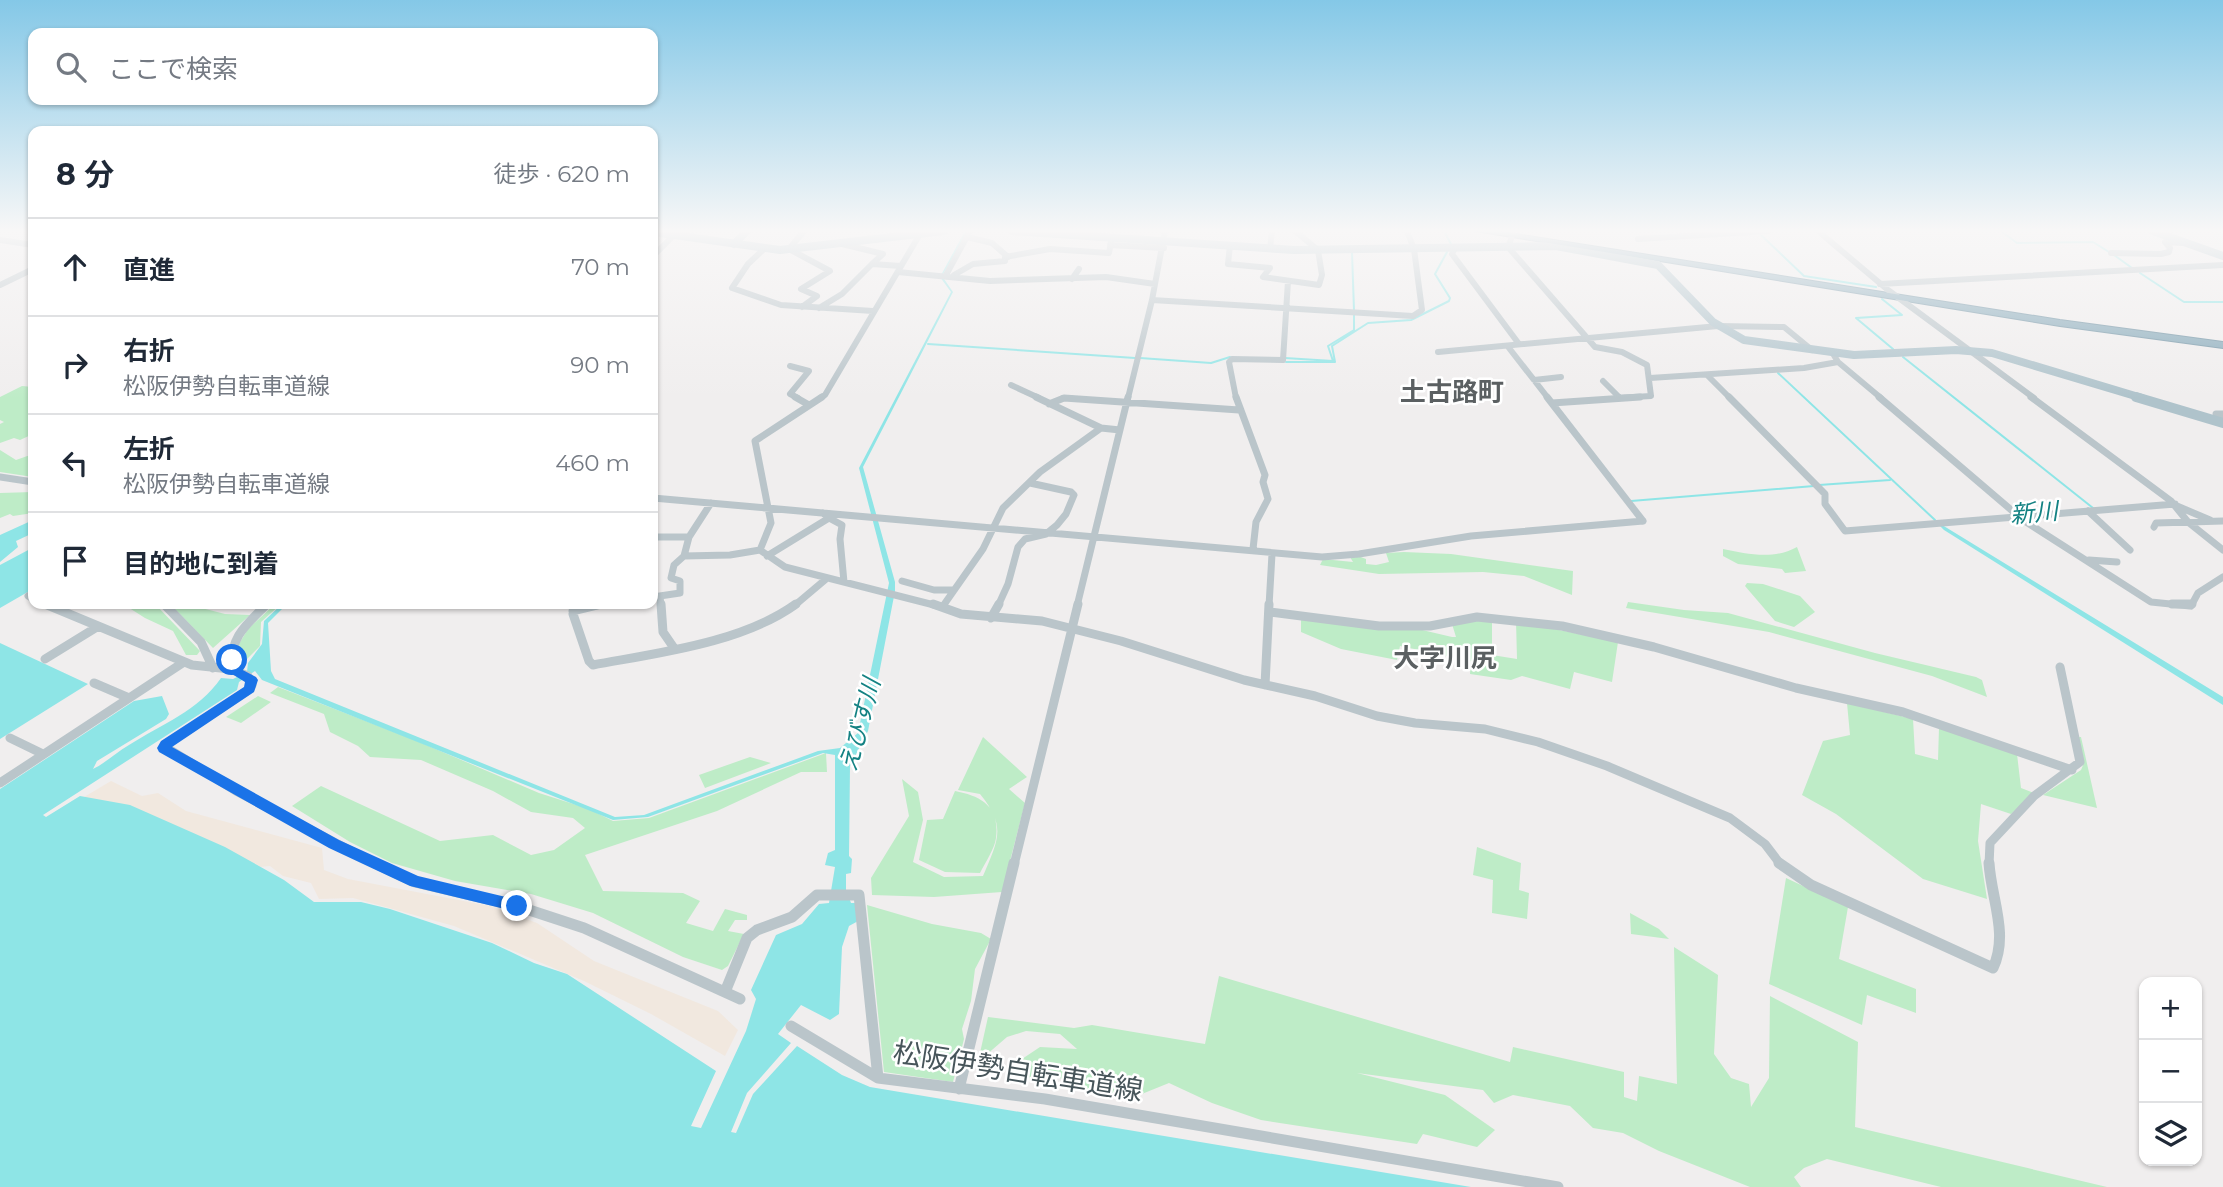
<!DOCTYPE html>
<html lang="ja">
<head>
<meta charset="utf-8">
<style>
	:root { --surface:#fff; --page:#f2f2f3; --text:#1f2937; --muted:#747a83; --line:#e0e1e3 }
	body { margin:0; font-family:Montserrat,"Noto Sans JP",sans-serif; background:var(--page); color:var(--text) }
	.controls { position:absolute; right:21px; bottom:21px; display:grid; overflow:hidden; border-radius:14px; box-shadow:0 2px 5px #0004 }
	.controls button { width:63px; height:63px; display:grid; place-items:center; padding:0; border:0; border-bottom:2px solid var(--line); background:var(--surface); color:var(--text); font:35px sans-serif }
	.stop { position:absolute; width:21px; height:21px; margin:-16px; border:5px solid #1a73e8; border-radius:50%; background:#fff }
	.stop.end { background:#1a73e8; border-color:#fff; box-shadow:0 2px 7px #0008 }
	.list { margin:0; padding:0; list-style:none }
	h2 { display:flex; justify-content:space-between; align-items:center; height:91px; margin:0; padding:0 28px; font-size:30px }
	h2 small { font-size:23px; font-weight:400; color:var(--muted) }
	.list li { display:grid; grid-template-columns:46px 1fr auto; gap:21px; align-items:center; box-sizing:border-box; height:98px; padding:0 28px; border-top:2px solid var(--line) }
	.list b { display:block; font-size:26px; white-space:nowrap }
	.list p { margin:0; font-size:23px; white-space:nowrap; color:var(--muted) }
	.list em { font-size:23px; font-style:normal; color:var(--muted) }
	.icon { flex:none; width:38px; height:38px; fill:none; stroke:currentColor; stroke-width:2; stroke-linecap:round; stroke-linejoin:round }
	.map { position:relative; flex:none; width:2223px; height:1187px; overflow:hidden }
	.search { position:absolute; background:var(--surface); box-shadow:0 2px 5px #0004; left:28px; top:28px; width:630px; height:77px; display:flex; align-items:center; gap:18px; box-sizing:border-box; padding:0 24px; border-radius:14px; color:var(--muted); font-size:26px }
	.panel { position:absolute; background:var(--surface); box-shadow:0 2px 5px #0004; left:28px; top:126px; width:630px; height:483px; border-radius:14px }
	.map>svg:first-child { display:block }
	.green { fill:#beecc7 }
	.sand { fill:#f1e8df }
	.water { fill:#8ee5e6; fill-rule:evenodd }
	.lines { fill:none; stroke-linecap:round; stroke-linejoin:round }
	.stream { stroke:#8ee5e6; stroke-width:2 }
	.highway-casing { stroke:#7395a6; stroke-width:2 }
	.minor-far3 { stroke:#bac5ca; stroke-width:6 }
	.minor-far2 { stroke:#bac5ca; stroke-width:7 }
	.minor-far1 { stroke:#bac5ca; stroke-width:9 }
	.minor { stroke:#bac5ca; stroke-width:11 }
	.major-far1 { stroke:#afc3cb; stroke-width:8 }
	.major { stroke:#afc3cb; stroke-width:10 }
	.highway { fill:#88aaba; fill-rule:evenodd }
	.route { fill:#1a73e8 }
	.labels { text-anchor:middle; stroke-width:5; stroke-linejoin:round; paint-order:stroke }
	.water-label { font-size:24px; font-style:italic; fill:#148283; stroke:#fff }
	.quarter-label { font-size:26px; font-weight:bold; fill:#5b6062; stroke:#fff }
	.near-street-label { font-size:28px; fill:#47555a; stroke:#fff }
</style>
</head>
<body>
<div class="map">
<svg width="2223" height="1187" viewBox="0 0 2223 1187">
	<rect width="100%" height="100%" fill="#f0eeee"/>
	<path class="green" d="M22,386L33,387V434L20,440L14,438L0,443V424L4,422L0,420V397Z
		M0,450L16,460L33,454V477L0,472Z
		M33,492V513L13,516L10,514L0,518V493Z
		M1797,547L1806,571L1785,573L1782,569L1738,564L1723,556V549C1747,554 1774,560 1797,547Z
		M1404,552L1451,554L1573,571L1572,595L1524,576L1483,572L1379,574L1320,565L1323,559L1353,562L1350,557L1358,556L1366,559V564L1376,565L1389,562L1386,553Z
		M1747,583L1763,584L1800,596L1815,612L1794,627L1775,621L1745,586Z
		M1628,602L1684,610L1728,613L1875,653L1976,677L1982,680L1987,697L1932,676L1769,632L1626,608Z
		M123,604H155L200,651L197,655H186L173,631L145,618Z
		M170,604H186L225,614L250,615L213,648Z
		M275,604H281L261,622L260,646L242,664L239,644L248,629Z
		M1301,617L1418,629L1452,637H1456L1452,624L1464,620H1492V655L1517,659L1516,621L1618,642L1612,682L1574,672L1570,689L1522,676L1511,680L1470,674L1471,661L1400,646L1397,660L1341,649L1301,632Z
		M278,687L412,739L539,793L589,809L613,821L649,818L826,753L827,772H801L717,811L585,855L603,891L683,893L700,901L686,923L713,931L725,909L747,915V920H735L728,931L744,934L728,966L722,970L683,957L593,913L531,894L455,881L392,863L350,842L292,806L321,786L440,841L493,835L531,855L554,850L585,828L573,818L531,812L493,791L421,760L370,757L358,746L330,732L324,714L270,693Z
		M258,696L271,702L241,723L226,717Z
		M1847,703L1913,719L1915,754L1938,760L1939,728L2017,754L2021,788L2034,793L2011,814L1981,804L1978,841L1987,899L1923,879L1836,814L1802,795L1823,741L1850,735Z
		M983,737L1027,777L1009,789L1025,803L1002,892L934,897L872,895L871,878L909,816L902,779L918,792L923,820L913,862L944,877L983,876C998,840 1007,827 980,794L958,790Z
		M2078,737H2081L2097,808L2043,795L2081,770L2084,763Z
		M750,757L771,763L705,788L699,775Z
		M955,791C981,796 1000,806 996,838C995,848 985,863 980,873L945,872L919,860L927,820L943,819Z
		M1477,847L1521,863L1519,890L1529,893L1527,919L1492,913L1493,880L1473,875Z
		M1786,878L1848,907L1839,959L1916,989V1013L1867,995L1862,1025L1769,984Z
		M867,905L932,924L981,933L991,939L975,969L971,1001L962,1029L964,1039L953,1082L884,1072Z
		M1630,913L1659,929L1669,939L1631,934Z
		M1674,947L1718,975L1714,1054L1731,1078L1749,1084L1751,1107L1769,1078L1770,996L1858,1042L1855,1127L2107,1187H1941L1827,1159L1804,1168L1794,1177L1801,1187H1750L1659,1151L1623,1133L1593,1128L1570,1106L1513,1095L1494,1103L1483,1090L1357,1073L1445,1095L1495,1130L1477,1147L1423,1134L1417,1144L1261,1120L1212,1103L1169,1083L1127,1100L1083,1090L1060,1078L1016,1077V1063L1040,1047L1077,1049L1060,1034L1026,1031L1007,1037L978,1062L988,1017L1074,1028L1092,1025L1205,1044L1219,976L1510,1062L1513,1047L1624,1072V1097L1637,1101L1639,1076L1677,1084Z"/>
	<path class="sand" d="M111,781L142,796L158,793L186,811L322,848L324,870L348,879L490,906L537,923L594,961L718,1011L738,1030L725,1056L651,1014L584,981L454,926L353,898L319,899L311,883L283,876L270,866L226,870L74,803Z"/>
	<path class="water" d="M965,231H968L942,276L953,292L863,467L895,582V591L868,731L850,766L849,856L852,859L851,873L846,874V890L851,903H859L860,920L849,926L842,947L839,1014L830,1020L801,1005L778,1034L791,1043L747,1093L731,1132L736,1133L753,1094L797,1046L842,1075L870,1087L1471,1187H0V789L134,701L162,696L169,714L166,719L97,761L93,769C104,764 117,752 129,745C162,724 198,711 221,678L233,679L247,672L248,663L262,644L264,621L282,604H287L268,623L271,671L275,679L615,817L644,815L818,751L840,748L858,733L889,583L859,468L951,292L940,277ZM255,671L262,680L613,820L648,817L823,753L835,755V850L828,853L825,865L835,867L829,903L819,904L802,924L776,935L751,990L756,999L746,1031L701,1128L691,1126L716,1071L567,974L534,963L492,943L390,909L361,902H314L284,880L225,847L130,805L80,796L46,817L43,815L237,690L239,682Z
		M33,520V533L16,541L18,547L0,562V535Z
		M1934,520L2223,697V705L1944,530Z
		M32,548L33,589L0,608V565Z
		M0,643L88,684L0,739Z"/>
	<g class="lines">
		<path class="stream" d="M1444,231L1452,246
			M2001,231L2017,243L2093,242L2109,252
			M1760,234L1804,276L1876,287
			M1352,252L1354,310
			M2114,255L2132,268
			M2140,273L2184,302H2223
			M1882,299L1902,315L1856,318L1893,349
			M928,344L1135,358
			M1903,357L2093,508
			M1140,358L1211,363L1230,357
			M1285,358L1333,361L1328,346L1354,330V315
			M1286,362H1335L1332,346L1368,323L1411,320L1449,301L1450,298L1435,274L1447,252
			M1778,373L1935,520
			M1819,485L1890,480
			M1631,501L1814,486"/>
		<defs>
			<path id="highway" d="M1475,231H1497L2060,320L2223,342V348L2060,326Z"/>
		</defs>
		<use href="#highway" class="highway-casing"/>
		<path class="minor-far3" d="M1818,231L1888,290L2034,398
			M1513,234L1508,247L1595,347L1622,352L1647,365L1651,396L1616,398
			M967,237L992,243L1008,257
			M1638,239L1768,231
			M0,240L33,245
			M842,244L883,254L872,264
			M1110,245L1164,248
			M1230,245L1228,264L1270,268L1263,277L1319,285L1322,275L1318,250L1295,231
			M1455,248L1452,254L1519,344
			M764,249L748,264L732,288L781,305L873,311
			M1270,249L1272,231
			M2111,253L2161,254L2169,252L2170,248L2165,242L2182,243
			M653,256L673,236
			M898,272L990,281L1106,277L1155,284
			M946,275L970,231
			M954,275L973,264L1005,261V257L1050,249L1109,253L1112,237
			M1072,279L1079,269
			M1880,284L2223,265
			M0,285L33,269
			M1152,300L1413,316L1422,310L1414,249L1407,231
			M802,307L817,296L801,289L830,271L789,249L804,231
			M819,308L842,294L872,264L901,266
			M1509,348L1548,398
			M1438,352L1718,326L1784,327L1812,350
			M1832,352L1838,362L1881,398
			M790,366L809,371L790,394L798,398
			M1707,375L1730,398
			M1650,378L1804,368L1838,362
			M1534,380L1561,377
			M1603,381L1620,398
			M1011,385L1039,398
			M820,398L825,395L920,234
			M1063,398H1071
			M1128,398L1152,300L1165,231
			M1236,398L1229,362L1232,359L1283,360L1288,281"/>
		<path class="minor-far2" d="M795,397L809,405
			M1036,397L1101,428L1120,430
			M1236,397L1265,475L1263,482L1268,499L1256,522L1253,549
			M1547,397L1643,521
			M1729,397L1825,494V504L1845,531L2175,504
			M1879,397L2023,520L2151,602L2190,606
			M2031,397L2171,501L2188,522L2223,550
			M1552,403L1640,397
			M1049,404L1064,398L1239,410
			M2223,414H2216L2223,420
			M0,477L33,482
			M653,498L1322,557L1359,554L1471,536L1643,521
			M2177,506L2210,520
			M2088,511L2130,550
			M829,518L842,525L840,539L844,582
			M2154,527L2156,523L2223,521
			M653,537H689
			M760,550L785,567L938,606
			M760,550L771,523L755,441L822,397
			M684,556L730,555L760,550
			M767,556L829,518L823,513
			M2089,560L2117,562
			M902,581L934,590H954
			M33,593L28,596L33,599
			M660,596L661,606
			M653,597L680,593V581L671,578L674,565L684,556L689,537L711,503
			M45,604L50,606
			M164,604L166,606
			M265,606L267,604
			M595,606L603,604
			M794,606L826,579
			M943,606L983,549L1003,508L1040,472L1101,428
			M998,606L1008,584L1018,547L1025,539L1046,534L1057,525L1066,514L1074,495L1071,492L1030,483
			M1077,606L1128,397
			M1269,606L1272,554
			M2191,606L2198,593L2223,577"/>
		<path class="minor-far1" d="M45,604L192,665L230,669L248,676L252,685L250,689L164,746L236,791L378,865
			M164,604L201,642L213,668
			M577,604L573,614L589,661L593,665C657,653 742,643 796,604
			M661,604L663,632L674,648
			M933,604L961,614L1042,621L1121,641L1244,680L1315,696L1377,716L1415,723L1485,729L1538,742L1607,766L1730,818L1765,844L1781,865
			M2172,604H2192
			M573,611L602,604
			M1270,612L1379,626H1430L1477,617L1562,626L1654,647L1796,688L1903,712L2072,770
			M991,618L999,604
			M45,659L97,627
			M230,669C232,635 244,627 267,604
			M94,683L129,698
			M1265,685L1269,604
			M10,738L43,754
			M0,783L184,662
			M1014,865L1078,604
			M1989,865L1990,843L2034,796L2080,762L2060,667"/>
		<path class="minor" d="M375,863L415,882L517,906L584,928L740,999
			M1779,863L1811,885L1993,968C2009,934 1991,898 1989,863
			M725,992L747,938L757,930L792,917L817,895H859L878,1078
			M791,1026L878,1078L1045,1099L1558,1187
			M959,1089L1014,863"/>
		<path class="major-far1" d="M1012,231L1294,250L1556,246L1658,265L1713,322L1744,340L1854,355L1956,350L1992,353L2142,398
			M2153,231L2223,256
			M653,232L780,250L944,231
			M734,244L747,231"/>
		<path class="major" d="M2136,397L2223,423"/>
		<use href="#highway" class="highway"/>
	</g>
	<linearGradient id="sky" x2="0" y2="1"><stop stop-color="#84c8e7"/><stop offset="0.58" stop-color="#f8f7f7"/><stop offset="1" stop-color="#f8f7f7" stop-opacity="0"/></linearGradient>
	<rect width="2223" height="398" fill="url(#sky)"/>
	<path class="route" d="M232,656L238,660L237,667L256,677L258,680L254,692L172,747L339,840L418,876L522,901L525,906L522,910L517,912L410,886L329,848L159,752L157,748L161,741L244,687L245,682L224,669L226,660Z"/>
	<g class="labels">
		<g class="water-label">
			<text transform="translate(2034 513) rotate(-5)" y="8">新川</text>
			<text transform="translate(860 725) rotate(-75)" y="8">えびす川</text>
		</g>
		<g class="quarter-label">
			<text x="1452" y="401">土古路町</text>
			<text x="1445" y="667">大字川尻</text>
		</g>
		<g class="near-street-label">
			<text transform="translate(1018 1071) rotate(9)" y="10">松阪伊勢自転車道線</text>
		</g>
	</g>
</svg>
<div class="controls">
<button>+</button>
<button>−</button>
<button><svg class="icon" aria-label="layers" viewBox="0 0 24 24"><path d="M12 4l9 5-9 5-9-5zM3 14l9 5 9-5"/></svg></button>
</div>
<div class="stop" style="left:232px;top:660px"></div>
<div class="stop end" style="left:517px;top:906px"></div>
<div class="search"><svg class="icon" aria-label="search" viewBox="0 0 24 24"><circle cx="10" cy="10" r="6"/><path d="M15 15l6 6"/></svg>ここで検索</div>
<section class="panel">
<h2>8 分<small>徒歩 · 620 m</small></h2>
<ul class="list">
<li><svg class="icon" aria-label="ahead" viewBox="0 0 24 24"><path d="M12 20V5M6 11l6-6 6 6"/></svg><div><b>直進</b></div><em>70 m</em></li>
<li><svg class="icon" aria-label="right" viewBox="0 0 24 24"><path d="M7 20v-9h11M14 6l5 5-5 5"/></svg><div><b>右折</b><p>松阪伊勢自転車道線</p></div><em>90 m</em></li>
<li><svg class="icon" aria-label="left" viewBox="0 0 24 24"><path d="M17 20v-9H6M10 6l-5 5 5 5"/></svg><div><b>左折</b><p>松阪伊勢自転車道線</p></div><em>460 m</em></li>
<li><svg class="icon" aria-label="arrive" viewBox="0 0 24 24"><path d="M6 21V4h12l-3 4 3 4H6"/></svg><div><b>目的地に到着</b></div></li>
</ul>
</section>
</div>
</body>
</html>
